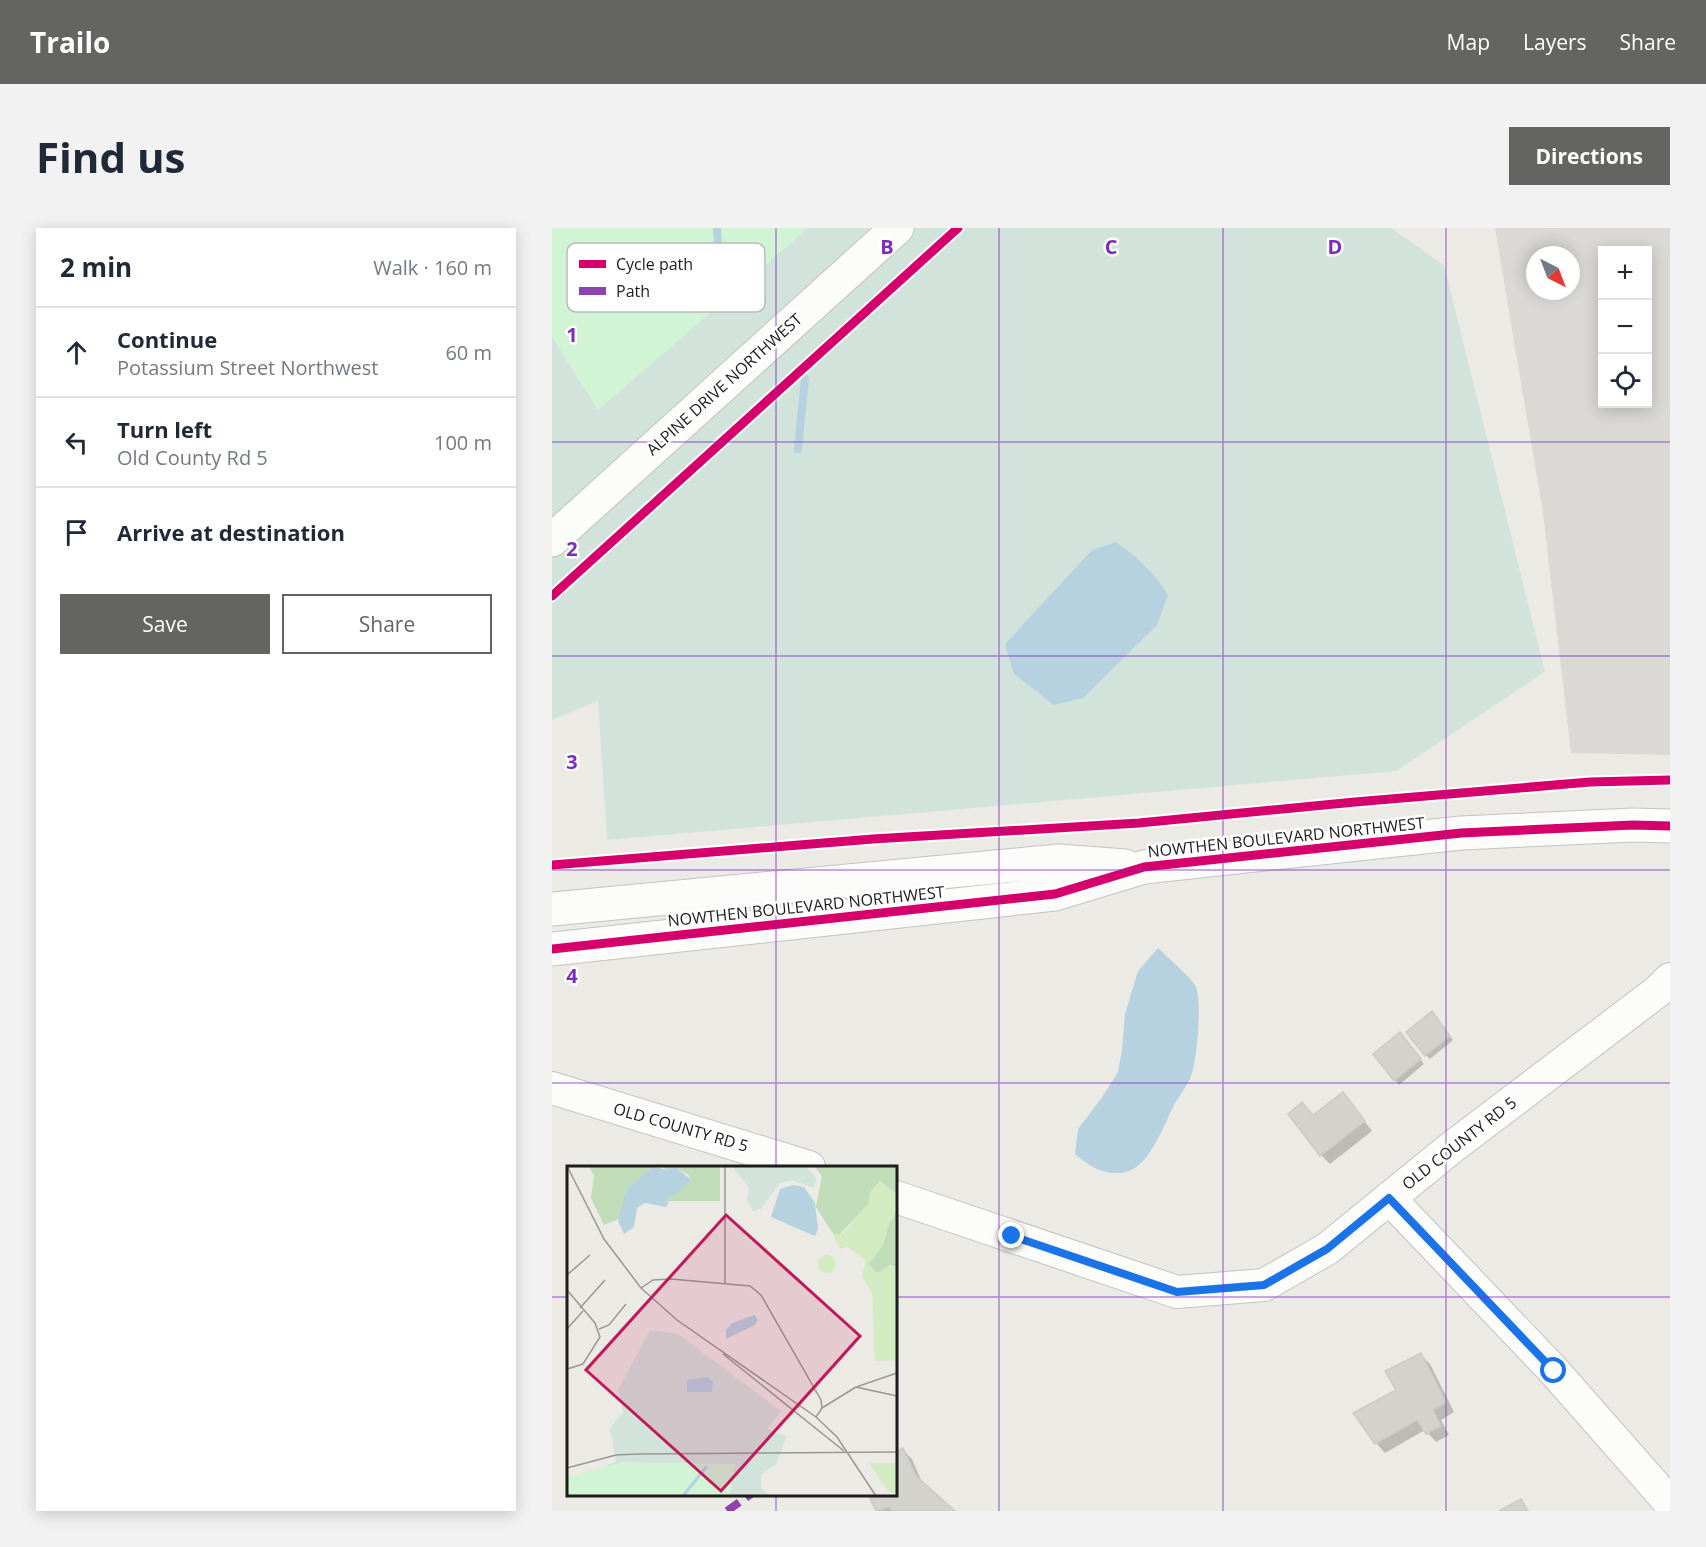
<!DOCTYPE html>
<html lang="en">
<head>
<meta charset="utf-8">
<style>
	:root { --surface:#fff; --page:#f2f2f3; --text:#1f2937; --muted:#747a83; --line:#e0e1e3; --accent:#646462 }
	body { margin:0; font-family:"Open Sans",sans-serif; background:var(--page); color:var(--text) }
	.controls { position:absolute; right:18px; top:18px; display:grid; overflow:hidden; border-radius:0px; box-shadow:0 3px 15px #0003 }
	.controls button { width:54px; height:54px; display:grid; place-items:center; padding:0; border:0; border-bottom:2px solid var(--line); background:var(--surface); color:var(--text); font:30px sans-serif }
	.compass { position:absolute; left:974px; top:18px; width:54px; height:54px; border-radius:50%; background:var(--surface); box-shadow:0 3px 15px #0003; rotate:138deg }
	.stop { position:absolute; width:18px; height:18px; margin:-14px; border:4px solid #1a73e8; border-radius:50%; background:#fff }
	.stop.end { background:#1a73e8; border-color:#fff; box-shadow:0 2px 6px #0008 }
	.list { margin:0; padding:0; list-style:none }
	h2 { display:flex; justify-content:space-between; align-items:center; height:78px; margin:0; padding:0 24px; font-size:26px }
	h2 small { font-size:20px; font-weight:400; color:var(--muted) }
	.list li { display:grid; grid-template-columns:39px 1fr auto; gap:18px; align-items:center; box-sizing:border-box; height:90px; padding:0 24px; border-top:2px solid var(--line) }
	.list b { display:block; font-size:22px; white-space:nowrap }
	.list p { margin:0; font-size:20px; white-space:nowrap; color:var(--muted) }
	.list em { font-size:20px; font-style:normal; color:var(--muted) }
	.actions { display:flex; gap:12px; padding:18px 24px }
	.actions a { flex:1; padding:14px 0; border:2px solid var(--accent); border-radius:0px; text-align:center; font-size:21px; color:var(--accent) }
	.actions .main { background:var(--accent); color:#fff }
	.icon { flex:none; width:33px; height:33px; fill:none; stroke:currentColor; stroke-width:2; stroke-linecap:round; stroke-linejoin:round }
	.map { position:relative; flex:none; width:1118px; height:1283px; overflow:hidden; border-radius:0px }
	header { display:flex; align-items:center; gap:36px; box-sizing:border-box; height:84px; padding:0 30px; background:var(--accent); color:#fff }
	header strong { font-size:28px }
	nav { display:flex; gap:33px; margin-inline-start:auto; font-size:21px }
	.intro { display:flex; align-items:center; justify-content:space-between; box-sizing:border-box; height:144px; padding:0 36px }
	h1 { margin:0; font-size:42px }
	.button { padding:15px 27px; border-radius:0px; background:var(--accent); color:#fff; font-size:21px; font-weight:700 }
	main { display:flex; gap:36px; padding:0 36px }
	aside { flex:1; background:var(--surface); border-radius:0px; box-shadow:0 3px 15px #0003 }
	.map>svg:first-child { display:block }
	.residential { fill:#dad9d6; fill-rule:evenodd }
	.wetland { fill:#d2e3db }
	.park { fill:#d1f4d5 }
	.water { fill:#b6d2e0 }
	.shadow { fill:#0003 }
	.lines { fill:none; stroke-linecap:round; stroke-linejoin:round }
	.stream { stroke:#b6d2e0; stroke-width:8 }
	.building { fill:#d4d2cc; stroke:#cecbc5; stroke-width:1.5 }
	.minor-casing { stroke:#c3c3c0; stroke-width:34 }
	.tertiary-casing { stroke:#c3c3c0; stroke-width:35 }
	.minor { stroke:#fcfcfb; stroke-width:32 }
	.tertiary { stroke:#fcfcfb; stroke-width:33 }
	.quiet { stroke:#8e44ad; stroke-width:8; stroke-dasharray:15 8; stroke-linecap:butt }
	.cycleway-casing { stroke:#fff; stroke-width:13 }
	.cycleway { stroke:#d6006c; stroke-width:9 }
	.route { stroke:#1a73e8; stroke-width:8 }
	.grid { fill:none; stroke:#7b2cbf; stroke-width:1.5; stroke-opacity:0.55 }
	.labels { text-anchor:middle; stroke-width:5; stroke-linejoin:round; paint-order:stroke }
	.street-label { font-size:16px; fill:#1c1c1c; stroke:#fff }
	.inset-river { fill:none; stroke:#b6d2e0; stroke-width:3 }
	.inset-road { fill:none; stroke:#989894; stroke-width:1.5 }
	.view { fill:#c2185b; fill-opacity:0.15; stroke:#c2185b; stroke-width:3 }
	.inset-edge { fill:none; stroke:#1c1c1c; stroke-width:3 }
	.key { fill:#fff; stroke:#bbb; stroke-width:1.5 }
	.key-label { font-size:16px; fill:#1c1c1c }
	.grid-label { font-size:20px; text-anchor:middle; font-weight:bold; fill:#7b2cbf; stroke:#fff; stroke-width:5; stroke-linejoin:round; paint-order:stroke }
</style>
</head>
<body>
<header>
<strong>Trailo</strong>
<nav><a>Map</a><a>Layers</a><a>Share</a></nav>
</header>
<div class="intro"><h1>Find us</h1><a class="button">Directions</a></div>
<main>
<aside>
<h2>2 min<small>Walk · 160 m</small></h2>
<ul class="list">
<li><svg class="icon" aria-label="ahead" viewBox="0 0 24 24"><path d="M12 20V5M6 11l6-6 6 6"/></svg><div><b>Continue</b><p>Potassium Street Northwest</p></div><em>60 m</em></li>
<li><svg class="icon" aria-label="left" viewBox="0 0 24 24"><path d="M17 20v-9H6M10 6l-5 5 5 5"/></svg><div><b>Turn left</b><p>Old County Rd 5</p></div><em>100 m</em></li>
<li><svg class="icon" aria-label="arrive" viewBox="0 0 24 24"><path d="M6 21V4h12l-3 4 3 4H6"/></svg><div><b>Arrive at destination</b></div></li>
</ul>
<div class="actions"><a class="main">Save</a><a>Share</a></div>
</aside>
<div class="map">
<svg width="1118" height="1283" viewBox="0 0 1118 1283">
	<rect width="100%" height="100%" fill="#ebeae4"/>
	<path class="residential" d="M943,0H1118V527L1019,525L991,285ZM1050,22H1096V176H1050ZM983,27H1019V63H983Z"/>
	<path class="wetland" d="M0,0H839L892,37L993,444L844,543L55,612L46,473L0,492Z"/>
	<path class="park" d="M0,0H256L46,182L0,109Z"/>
	<path class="water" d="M564,314C585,329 603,345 616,367L605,397L531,470L502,477L462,446L453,416L540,322Z
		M606,720C613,727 641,751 644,759C650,773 645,830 640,845C637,856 628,866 622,877C613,895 598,936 577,943C557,950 537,939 523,926L526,901L551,868L566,844L570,822L573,786L586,743Z"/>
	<path class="shadow" d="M884,789L901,812L878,831L874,827Z
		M852,810L872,836L847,857L823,826Z
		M791,866L820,903L778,936L769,927L761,888Z
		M869,1127L878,1136L902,1184L889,1192L897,1207L884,1214L873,1202L833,1225L824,1215L803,1186L847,1162Z
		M351,1222L360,1231L371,1257L401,1283H326L318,1266H344V1225Z"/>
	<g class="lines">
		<path class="stream" d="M165,0L168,60
			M246,221L253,151"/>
	</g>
	<path class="building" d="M880,783L898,808L873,828L854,804Z
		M848,804L869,831L842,853L821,826Z
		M791,864L813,893L768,928L736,886L750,874L761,887Z
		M869,1125L894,1174L881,1182L889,1198L874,1206L865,1192L823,1216L801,1185L844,1162L833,1143Z
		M351,1220L364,1248L403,1283H341L337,1279L324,1283L316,1266H344V1223Z
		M969,1271L976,1283H947Z"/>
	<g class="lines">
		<defs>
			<path id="minor" d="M0,860L257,939
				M344,969L625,1064L712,1057L775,1021L899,920L1106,763L1118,751
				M837,970L1002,1143L1118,1275"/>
			<path id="tertiary" d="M0,312L345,0
				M0,681L506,633L573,638
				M0,721L503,666L592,639L909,605L1081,597L1118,598"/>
		</defs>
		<use href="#minor" class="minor-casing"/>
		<use href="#tertiary" class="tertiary-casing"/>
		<use href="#minor" class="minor"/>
		<use href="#tertiary" class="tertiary"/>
		<path class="quiet" d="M175,1283L199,1266"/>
		<defs>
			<path id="cycleway" d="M0,368L406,0
				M0,637L321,611L587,595L803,574L1038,554L1118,552
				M0,721L503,666L592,639L909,605L1081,597L1118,598"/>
		</defs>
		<use href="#cycleway" class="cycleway-casing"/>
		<use href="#cycleway" class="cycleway"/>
	</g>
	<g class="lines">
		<path class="route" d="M460,1008L625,1064L712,1057L775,1021L837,970L1002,1143"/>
	</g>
	<path class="grid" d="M224,0V939M447,0V1283M671,0V1283M894,0V1283M0,214H1118M0,428H1118M0,642H1118M0,855H1118M0,1069H16M344,1069H1118M224,1266V1283"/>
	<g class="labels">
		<g class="street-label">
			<text transform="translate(172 156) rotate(-42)" y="6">ALPINE DRIVE NORTHWEST</text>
			<text transform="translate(734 609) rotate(-6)" y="6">NOWTHEN BOULEVARD NORTHWEST</text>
			<text transform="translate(254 678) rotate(-6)" y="6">NOWTHEN BOULEVARD NORTHWEST</text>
			<text transform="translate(129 899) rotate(16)" y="6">OLD COUNTY RD 5</text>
			<text transform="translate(907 915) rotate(-38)" y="6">OLD COUNTY RD 5</text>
		</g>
	</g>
	<g transform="translate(15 938)">
		<rect width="330" height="330" fill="#ebeae4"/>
		<path d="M314,15L330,28V46L322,58L316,79L302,98L330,101V194L308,195L305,126L295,110L299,94L281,81L273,83L265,66L272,69L277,66L301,38L302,26ZM251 98a9 9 0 1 1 18 0a9 9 0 1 1-18 0ZM302,297H330V326L323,327Z" fill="#d2ebc1"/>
		<path d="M22,0H86L60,22L54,52L37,59L24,32L27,10ZM96,0H153V35H95L110,28L123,10L109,1L99,4ZM247,0H330V28L313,15L303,26L301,38L272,69L265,66L249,41L255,10ZM330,46V101L323,99L310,107L302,98L316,79L322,58Z" fill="#c0dcb8"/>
		<path d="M165,0H239L249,12L248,18L247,22L225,14L212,18L194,43L186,45L180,34L182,22ZM83,164L111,168L214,245L200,263L220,270L209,298L194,309V322L203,330H15L6,311L49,296L43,262L56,246L51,224Z" fill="#d2e3db"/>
		<path d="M55,296L168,298L163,330H0V311Z" fill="#d1f4d5"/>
		<path d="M86,0L99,4L109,1L124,14L110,28L97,34L102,36L99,41L78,37L70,42L67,61L57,68L51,55L60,22ZM226,19L237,21L248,37L251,63L248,70L204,51L213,23ZM187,149L191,154L188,159L159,173V164L165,157ZM141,211L146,216L145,226H120V214Z" fill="#b6d2e0"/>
		<path class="inset-river" d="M116,330L140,300"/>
		<path class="inset-road" d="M0,0L37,73L74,122L110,154L249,251L270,271L309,330M158,0V117M0,109L23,89M74,122L86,114L104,113L183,120L194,129L254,234L255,242L249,251M0,124L28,157L33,171L16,198L0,203M13,142L38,114M0,163L16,145M32,163L42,159L59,138M156,188L277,285M330,207L289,221L330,230M255,242L289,221M0,302L49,289L71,288L330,286"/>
		<path class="view" d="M159,49L293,170L154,325L19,204Z"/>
		<rect width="330" height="330" class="inset-edge"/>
	</g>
	<rect x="15" y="15" width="198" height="69" rx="9" class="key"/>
	<rect x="27" y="32" width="27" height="8" fill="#d6006c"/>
	<rect x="27" y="59" width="27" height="8" fill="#8e44ad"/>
	<g class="key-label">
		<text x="64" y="42">Cycle path</text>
		<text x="64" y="69">Path</text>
	</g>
	<g class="grid-label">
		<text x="335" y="26">B</text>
		<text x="559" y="26">C</text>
		<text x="783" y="26">D</text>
		<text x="20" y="114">1</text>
		<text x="20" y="328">2</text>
		<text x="20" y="541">3</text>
		<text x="20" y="755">4</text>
	</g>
</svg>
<div class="controls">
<button>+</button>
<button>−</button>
<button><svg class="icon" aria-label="locate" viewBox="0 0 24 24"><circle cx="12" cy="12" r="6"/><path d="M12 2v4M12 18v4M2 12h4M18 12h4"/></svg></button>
</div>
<svg class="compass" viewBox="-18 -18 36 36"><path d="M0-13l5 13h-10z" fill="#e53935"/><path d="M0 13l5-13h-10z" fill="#747a83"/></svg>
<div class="stop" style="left:1002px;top:1143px"></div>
<div class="stop end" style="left:460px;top:1008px"></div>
</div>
</main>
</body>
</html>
